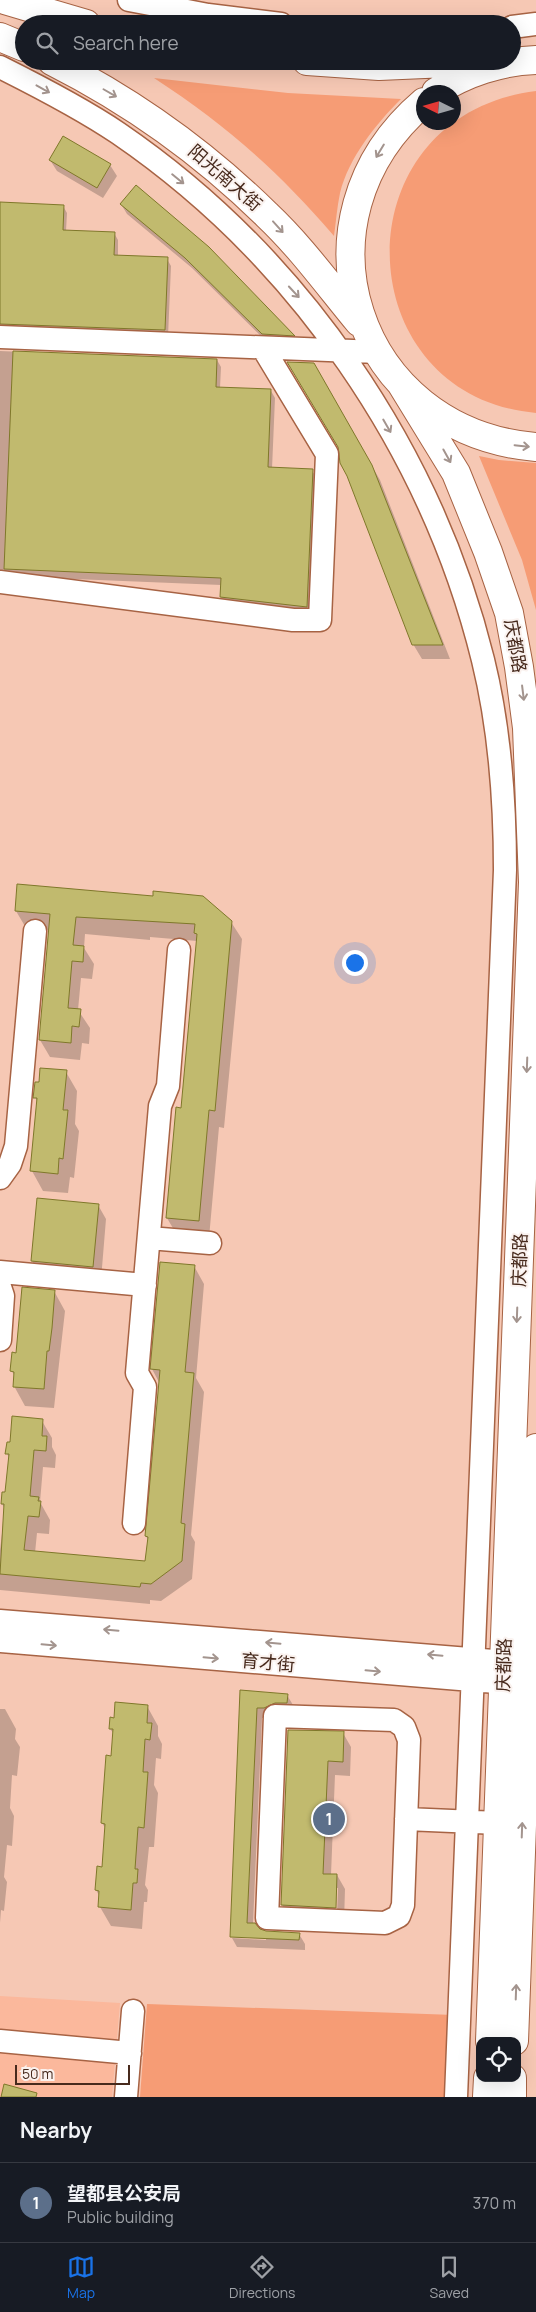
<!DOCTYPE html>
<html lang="en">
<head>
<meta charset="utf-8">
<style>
	:root { --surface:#171b24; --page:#242831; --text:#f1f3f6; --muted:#9ea1a6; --line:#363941; --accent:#1a73e8 }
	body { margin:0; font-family:Manrope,"Noto Sans SC",sans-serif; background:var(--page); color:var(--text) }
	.controls { position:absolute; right:15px; bottom:15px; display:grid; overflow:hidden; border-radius:10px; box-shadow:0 5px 20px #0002 }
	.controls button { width:45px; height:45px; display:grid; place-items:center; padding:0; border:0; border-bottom:1px solid var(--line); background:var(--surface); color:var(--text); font:25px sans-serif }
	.compass { position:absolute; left:416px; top:85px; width:45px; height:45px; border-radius:50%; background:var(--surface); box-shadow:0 5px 20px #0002; rotate:275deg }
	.scale { position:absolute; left:15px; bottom:12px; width:115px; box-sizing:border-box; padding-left:5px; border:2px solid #472a1d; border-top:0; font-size:14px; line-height:18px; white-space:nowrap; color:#472a1d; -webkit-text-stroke:4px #faf2ef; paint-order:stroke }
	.you { position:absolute; left:354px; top:962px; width:18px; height:18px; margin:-12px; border:4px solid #fff; border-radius:50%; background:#1a73e8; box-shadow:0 0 0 8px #1a73e833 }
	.badge { display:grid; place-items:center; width:32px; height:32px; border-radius:50%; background:var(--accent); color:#fff; font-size:16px; font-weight:700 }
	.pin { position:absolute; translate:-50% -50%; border:2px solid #fff; box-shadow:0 1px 5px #0006 }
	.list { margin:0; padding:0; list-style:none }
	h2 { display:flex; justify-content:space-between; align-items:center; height:65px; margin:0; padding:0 20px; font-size:21px }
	h2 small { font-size:16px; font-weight:400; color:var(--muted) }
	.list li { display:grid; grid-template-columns:32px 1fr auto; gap:15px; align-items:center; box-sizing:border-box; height:80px; padding:0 20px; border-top:1px solid var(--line) }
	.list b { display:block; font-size:19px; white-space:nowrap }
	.list p { margin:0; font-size:16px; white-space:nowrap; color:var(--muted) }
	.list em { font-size:16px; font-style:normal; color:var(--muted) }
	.icon { flex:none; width:28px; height:28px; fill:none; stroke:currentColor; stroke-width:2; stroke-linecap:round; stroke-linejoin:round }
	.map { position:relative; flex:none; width:536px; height:2097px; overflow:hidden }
	.search { position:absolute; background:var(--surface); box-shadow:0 5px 20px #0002; left:15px; right:15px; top:15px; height:55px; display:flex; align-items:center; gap:12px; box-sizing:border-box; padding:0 18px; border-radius:28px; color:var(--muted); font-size:19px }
	.sheet { height:145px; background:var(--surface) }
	nav { display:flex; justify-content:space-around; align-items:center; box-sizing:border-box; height:70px; border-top:1px solid var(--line); background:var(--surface); font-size:14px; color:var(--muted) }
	nav a { display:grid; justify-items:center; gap:2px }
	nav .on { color:var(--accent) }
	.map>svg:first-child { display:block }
	.built { fill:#fbb89c }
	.green { fill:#f69c75 }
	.shadow { fill:#0003; fill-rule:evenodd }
	.building { fill:#c1ba6e; stroke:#7f782a }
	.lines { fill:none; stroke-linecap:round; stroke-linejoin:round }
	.minor-casing { stroke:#a76344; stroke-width:25 }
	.highway-casing { stroke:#a76344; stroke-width:30 }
	.minor { stroke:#fff; stroke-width:22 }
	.highway { stroke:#fff; stroke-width:28 }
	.oneway { stroke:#a3948e }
	.labels { text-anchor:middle; stroke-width:4; stroke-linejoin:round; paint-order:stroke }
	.street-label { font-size:18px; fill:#472a1d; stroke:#faf2ef }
</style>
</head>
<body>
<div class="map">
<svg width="536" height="2097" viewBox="0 0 536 2097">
	<rect width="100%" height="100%" fill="#f6c8b4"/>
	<path class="built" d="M0,1996L120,2003L112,2097H0Z"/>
	<path class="green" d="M154,78L288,93L401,99C376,124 349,157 340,193C337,207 336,222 334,236C278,171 226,125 154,78Z
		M536,91V413C345,396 337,116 536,91Z
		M479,456L499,460L536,463V610L522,560Z
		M147,2004L454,2015L450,2097H140Z"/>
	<path class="shadow" d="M50,160L110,165L117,176L103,198L57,171Z
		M0,203L63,206L67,213L66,231L114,233L118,240V257L167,259L171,266L168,337L0,330Z
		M121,204L208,248L294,336L299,345L269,344L192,268L127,214Z
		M0,351L217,360L221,367L220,388L271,391L275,398L272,469L312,471L317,478L311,614L225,604L221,597V585L0,576Z
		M313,364L380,480L450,659H422L413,644L340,448Z
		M16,911L231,922L242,939L224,1128L219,1127L209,1238L177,1235L167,1218L182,1109L197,941L150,937V940L85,934L84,948L94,964L92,979L81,978L78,1010L90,1028L89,1044L82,1043L80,1060L50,1057L40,1040L49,930L26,928Z
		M66,1072L77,1091L75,1124L79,1131L74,1178L70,1177L68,1193L43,1191L32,1171L38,1103L35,1097Z
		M98,1205L106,1219L101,1280L40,1275L32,1261Z
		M194,1266L204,1284L196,1378L204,1392L191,1535L195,1542L192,1579L161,1601L150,1600V1604L0,1590V1550L5,1509L2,1504L6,1494L10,1459L7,1454L11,1444L42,1421L52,1438V1447L56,1455L55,1468L43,1467L40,1502L50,1520L49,1534L37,1533L35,1553L146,1563L148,1540L146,1536L160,1384L152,1369Z
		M54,1291L65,1311L54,1408L25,1406L14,1386L15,1377L12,1371L17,1354Z
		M241,1691L287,1695L293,1705V1713L271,1718H262L253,1924L266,1932L299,1934L305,1944V1950L237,1947L232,1938L266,1940V1937L231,1936Z
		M147,1706L158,1726V1736L162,1744L161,1759L156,1758L154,1785L158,1793L154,1847H149L145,1885L148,1890L147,1902H144L142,1929L111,1926L100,1907V1897L96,1890L103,1868L106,1829L102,1823L114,1734L110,1729L115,1719Z
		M0,1709H5L16,1729L15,1739L20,1747L17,1776L12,1775L10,1808L14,1816L12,1846L7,1845L4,1877L7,1882L4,1911L1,1910L0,1923Z
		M289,1731L343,1733L351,1747L350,1776L335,1775L331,1875H337L345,1889L344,1922L291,1919L282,1905ZM336,1888H338L337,1914H335Z"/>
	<path class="building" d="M63,136L111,164L97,188L49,160Z
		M136,185L209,247L295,336L262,334L185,258L120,204Z
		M0,202L64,205L63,230L115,232L114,255L168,257L165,330L0,324Z
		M13,351L217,359L216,387L271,389L268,467L313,469L307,607L220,597L221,578L4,569Z
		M287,362L314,363L372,465L443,645H412L347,476L340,463L338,447Z
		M17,884L153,896V891L203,896L232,921L215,1111L209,1110L199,1221L166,1218L176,1107L181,1108L197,934L194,933L195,924L76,917L73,945L84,946L83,962L72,961L68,1008L81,1009L79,1027L72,1026L71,1043L39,1040L50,914L15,911Z
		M40,1068L67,1070L63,1110H68L63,1159L59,1158L58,1174L30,1171L37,1098H33L35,1082H39Z
		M37,1198L99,1204L93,1267L31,1261Z
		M160,1262L195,1265L185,1372L194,1373L181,1523L185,1524L182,1561L151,1584L141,1583L140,1587L0,1574L4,1504H1L2,1492H5L9,1454H5L7,1442H10L12,1416L43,1419L42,1436H47L46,1451L34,1450L30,1496L39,1497L38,1501H41L39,1517L28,1516L24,1550L145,1561L148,1537L145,1536L160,1370L150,1369Z
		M22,1287L55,1290L52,1328L49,1351H47L44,1389L13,1387L14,1372L10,1371L12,1352L16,1353Z
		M240,1690L288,1694L287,1703H275L264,1708H257L247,1923H255L260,1929L266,1931L300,1933L299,1940L230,1937Z
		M115,1702L148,1705L147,1723H152L150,1740L145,1739L143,1772H148L144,1828L138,1827L135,1869H138L137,1883H133L131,1910L98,1907L99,1891L95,1890L97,1866L102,1867L105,1824L101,1823L106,1755L111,1756L113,1729H109L110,1717L114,1718Z
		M288,1730L344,1731L343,1762L328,1761L323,1874H337L336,1908L281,1905Z
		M4,2084L37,2093L36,2097H1Z"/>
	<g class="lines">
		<defs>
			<path id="minor" d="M129,0L208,15L281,24
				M512,27L536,24
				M0,67C40,87 81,108 118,133C298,256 431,449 483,660C500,729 505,799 505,870L456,2097
				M0,337L378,352
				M0,582L293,620H320L327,454L263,348
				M0,1178L10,1164L16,1146L35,931
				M149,1238L210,1243
				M0,1272L145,1285
				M0,1287L3,1296L0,1340
				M134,1523L145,1387L137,1373L160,1106L168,1086L179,950
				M0,1621L520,1663
				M0,1641L520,1684
				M275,1716L394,1720L404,1727L409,1740L403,1905L399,1916L385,1923L267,1918Z
				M406,1819L498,1823
				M0,2041L130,2053
				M126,2097L133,2011"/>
			<path id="highway" d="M5,0L86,24
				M0,37L24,47
				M52,61C133,102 203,152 267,215C301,247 329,286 359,322
				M307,61L379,66L493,61
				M436,92C465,73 501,61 536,60
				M424,102C285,220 355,432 536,447
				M402,385L456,473L488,552L509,613L519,667L527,728L533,882L490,2041
				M514,2041L536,1448
				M487,2097L488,2078
				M512,2097V2078"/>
		</defs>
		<use href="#minor" class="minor-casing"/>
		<use href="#highway" class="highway-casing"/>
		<use href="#minor" class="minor"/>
		<use href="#highway" class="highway"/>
	</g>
	<defs><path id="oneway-shaft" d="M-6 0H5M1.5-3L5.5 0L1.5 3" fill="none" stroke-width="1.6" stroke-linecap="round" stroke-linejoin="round" transform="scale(1.25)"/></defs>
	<g class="oneway">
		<use href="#oneway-shaft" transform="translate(43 89) rotate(29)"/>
		<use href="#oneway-shaft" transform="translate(110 93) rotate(30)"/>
		<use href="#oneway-shaft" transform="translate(380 151) rotate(121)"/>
		<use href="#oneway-shaft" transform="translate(178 179) rotate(39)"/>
		<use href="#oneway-shaft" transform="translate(278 227) rotate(48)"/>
		<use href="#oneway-shaft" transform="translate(294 292) rotate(47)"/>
		<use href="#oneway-shaft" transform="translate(387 426) rotate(60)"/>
		<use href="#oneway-shaft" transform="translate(522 446) rotate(6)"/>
		<use href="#oneway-shaft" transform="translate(447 456) rotate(61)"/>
		<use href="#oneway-shaft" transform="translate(523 693) rotate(83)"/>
		<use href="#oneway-shaft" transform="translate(527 1065) rotate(92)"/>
		<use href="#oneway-shaft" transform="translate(517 1315) rotate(92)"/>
		<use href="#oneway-shaft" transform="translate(111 1630) rotate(-175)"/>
		<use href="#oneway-shaft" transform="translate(273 1643) rotate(-175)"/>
		<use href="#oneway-shaft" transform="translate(49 1645) rotate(5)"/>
		<use href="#oneway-shaft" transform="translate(435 1655) rotate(-175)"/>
		<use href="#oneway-shaft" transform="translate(211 1658) rotate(5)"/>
		<use href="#oneway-shaft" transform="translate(373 1671) rotate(5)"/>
		<use href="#oneway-shaft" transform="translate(522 1830) rotate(-88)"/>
		<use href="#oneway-shaft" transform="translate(516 1992) rotate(-88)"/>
	</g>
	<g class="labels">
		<g class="street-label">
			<text transform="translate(225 178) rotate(41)" y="6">阳光南大街</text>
			<text transform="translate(515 646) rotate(80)" y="6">庆都路</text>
			<text transform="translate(520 1260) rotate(-88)" y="6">庆都路</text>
			<text transform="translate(268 1663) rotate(5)" y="6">育才街</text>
			<text transform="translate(504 1665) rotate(-88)" y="6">庆都路</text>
		</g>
	</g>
</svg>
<div class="controls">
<button><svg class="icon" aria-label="locate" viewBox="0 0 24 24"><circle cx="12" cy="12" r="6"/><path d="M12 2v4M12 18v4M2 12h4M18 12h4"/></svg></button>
</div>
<svg class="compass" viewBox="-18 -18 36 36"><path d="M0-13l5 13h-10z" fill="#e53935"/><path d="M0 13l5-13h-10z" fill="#9ea1a6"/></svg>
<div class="scale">50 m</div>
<div class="you"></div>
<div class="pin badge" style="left:329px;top:1819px;background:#5c6f8a">1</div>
<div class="search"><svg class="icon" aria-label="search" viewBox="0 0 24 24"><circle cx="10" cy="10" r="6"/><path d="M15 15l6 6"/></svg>Search here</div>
</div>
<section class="sheet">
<h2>Nearby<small></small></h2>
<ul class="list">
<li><span class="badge" style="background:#5c6f8a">1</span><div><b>望都县公安局</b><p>Public building</p></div><em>370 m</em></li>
</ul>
</section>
<nav>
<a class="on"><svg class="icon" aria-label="map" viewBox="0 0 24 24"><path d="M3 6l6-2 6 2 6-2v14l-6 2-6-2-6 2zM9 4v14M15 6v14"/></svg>Map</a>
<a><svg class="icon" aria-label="directions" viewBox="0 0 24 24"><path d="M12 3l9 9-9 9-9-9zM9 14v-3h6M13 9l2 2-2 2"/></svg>Directions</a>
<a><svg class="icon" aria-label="saved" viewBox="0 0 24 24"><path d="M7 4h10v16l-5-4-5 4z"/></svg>Saved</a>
</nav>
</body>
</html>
